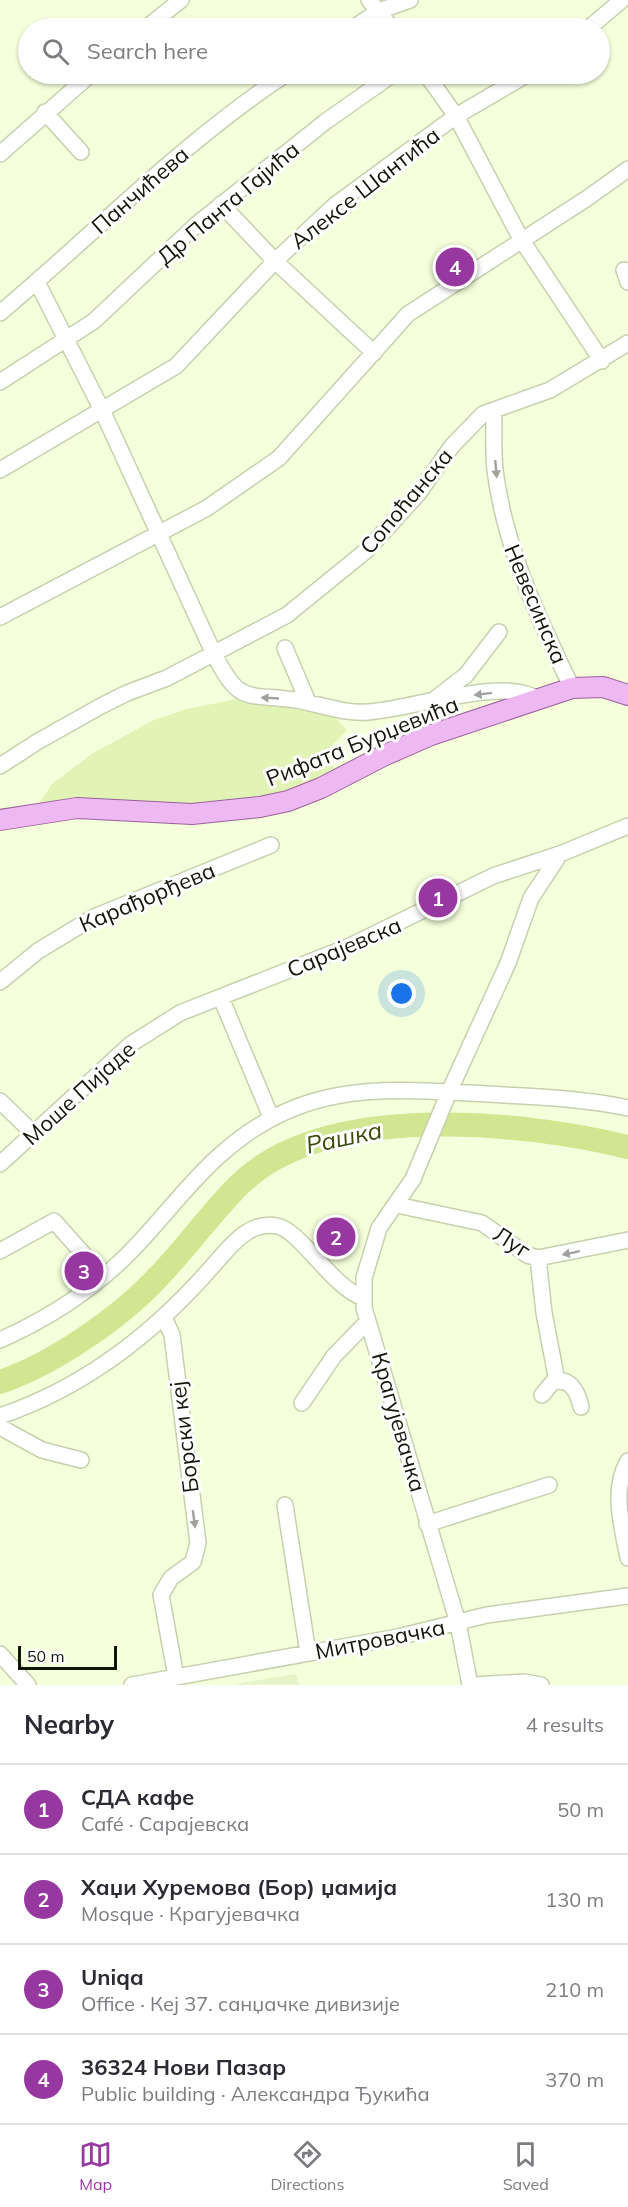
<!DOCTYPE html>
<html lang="en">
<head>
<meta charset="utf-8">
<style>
	:root { --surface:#fff; --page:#f7f7f7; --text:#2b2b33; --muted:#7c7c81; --line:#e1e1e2; --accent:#9738a1 }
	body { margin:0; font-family:Mulish,sans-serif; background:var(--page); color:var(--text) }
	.scale { position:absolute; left:18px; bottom:15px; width:99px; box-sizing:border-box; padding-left:6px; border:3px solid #111407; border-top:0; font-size:16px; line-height:21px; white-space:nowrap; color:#111407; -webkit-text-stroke:4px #fff; paint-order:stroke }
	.you { position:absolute; left:402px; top:994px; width:21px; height:21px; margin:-15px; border:4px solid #fff; border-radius:50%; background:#1a73e8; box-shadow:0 0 0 9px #1a73e833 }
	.badge { display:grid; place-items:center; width:39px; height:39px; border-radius:50%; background:var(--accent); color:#fff; font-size:20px; font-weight:700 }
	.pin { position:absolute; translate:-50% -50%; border:3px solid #fff; box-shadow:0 2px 6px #0006 }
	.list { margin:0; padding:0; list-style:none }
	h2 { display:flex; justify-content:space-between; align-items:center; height:78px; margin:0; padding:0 24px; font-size:26px }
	h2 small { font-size:20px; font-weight:400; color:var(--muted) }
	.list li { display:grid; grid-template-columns:39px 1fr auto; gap:18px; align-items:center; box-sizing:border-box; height:90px; padding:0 24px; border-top:2px solid var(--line) }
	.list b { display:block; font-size:22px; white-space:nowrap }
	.list p { margin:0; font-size:20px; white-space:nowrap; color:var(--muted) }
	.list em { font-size:20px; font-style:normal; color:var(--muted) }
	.icon { flex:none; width:33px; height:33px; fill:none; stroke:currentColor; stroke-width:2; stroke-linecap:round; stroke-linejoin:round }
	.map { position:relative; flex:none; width:628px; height:1685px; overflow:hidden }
	.search { position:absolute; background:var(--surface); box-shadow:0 2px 4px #0004; left:18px; right:18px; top:18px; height:66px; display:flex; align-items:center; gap:15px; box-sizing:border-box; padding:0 21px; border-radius:33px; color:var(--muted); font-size:22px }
	.sheet { height:438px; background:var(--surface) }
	nav { display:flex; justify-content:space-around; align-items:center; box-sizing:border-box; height:84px; border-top:2px solid var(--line); background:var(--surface); font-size:16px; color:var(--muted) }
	nav a { display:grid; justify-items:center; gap:3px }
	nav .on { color:var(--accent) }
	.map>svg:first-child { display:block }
	.built { fill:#e7f4c8 }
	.green { fill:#e2f3b6 }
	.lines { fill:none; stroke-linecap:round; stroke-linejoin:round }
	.river { stroke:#d0e690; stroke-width:24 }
	.minor-casing { stroke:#c6d0ad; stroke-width:18 }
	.major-casing { stroke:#99619b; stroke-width:22 }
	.minor { stroke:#fff; stroke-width:15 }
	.major { stroke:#eeb9f3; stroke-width:20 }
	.oneway { fill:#a0a19c }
	.labels { text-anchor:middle; stroke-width:6; stroke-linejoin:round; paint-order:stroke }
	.street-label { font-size:22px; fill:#111407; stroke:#fff }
	.water-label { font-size:24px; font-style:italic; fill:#3d4908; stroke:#fff }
</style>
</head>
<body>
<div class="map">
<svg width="628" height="1685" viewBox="0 0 628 1685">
	<rect width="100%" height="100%" fill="#f5ffdb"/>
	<path class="built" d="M296,1674L299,1685H235L246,1682Z"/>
	<path class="green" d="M237,699L333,715L347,730L328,750L337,779L288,801L32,814L52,784L93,753L154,720L187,709Z"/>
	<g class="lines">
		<path class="river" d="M0,1382C53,1364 120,1318 158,1277C187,1247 210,1214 239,1185C324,1101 521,1121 628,1147"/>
		<defs>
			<path id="minor" d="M369,0L392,28
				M146,28L181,0
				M353,28L379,11L410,0
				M589,28L622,0
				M426,74L456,116L521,239L602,361
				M45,112L81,152
				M0,154L91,74
				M221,204L275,261L374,353
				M624,270L628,282
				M37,282L102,410L213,652C240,705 243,693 296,700C319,704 344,714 368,712C409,710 505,675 539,700
				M0,313C95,233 182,143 286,74
				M0,382L94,321L197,224L325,122L393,74
				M494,410C494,430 493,450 495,470C505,549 538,617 572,688
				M0,470L176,366L275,261L335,205L456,116L528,74
				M0,617L207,508L279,458L408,314L586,199L628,169
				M285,648L308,702
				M435,699L466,675L499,632
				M0,766L37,742L101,706L127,693L167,678L287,615L367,550L418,494L452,446L483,414L550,390L628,343
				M0,982L38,951L94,917L271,845
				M221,998L271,1117
				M0,1101L34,1134
				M0,1164L131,1044L180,1013L350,946L493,876L560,854L628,826
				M397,1205L482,1223L527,1255L538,1258L628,1240
				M0,1251L54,1221L103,1276
				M538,1258L544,1313L557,1381
				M164,1317L172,1335L198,1543L193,1562L171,1578L161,1595L176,1677
				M0,1340C43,1321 86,1294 121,1261C156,1228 184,1187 220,1155C304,1079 384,1089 488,1094C535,1097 582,1098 628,1108
				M542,1395L552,1383C570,1375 578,1393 581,1407
				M302,1403L334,1356L368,1321
				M0,1416C86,1387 159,1329 217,1261C233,1243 250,1221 277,1226C300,1230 331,1286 363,1298
				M0,1427L42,1450L81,1460
				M628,1461C611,1490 622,1526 628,1558
				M285,1505L308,1653
				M427,1524L549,1485
				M0,1654L28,1685
				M132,1685L398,1637L487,1615L628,1596
				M470,1685L458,1623L364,1308V1278L379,1228L413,1179L449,1092L508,963L531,898L560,854
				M474,1685L524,1682L541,1685"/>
			<path id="major" d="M0,820L77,808L192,814L260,807L288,801L321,788L383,756L431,735L572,688L603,687L628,695"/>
		</defs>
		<use href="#minor" class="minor-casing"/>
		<use href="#major" class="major-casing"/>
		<use href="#minor" class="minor"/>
		<use href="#major" class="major"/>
	</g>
	<defs><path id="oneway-solid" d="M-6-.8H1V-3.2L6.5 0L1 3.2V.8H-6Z" transform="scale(1.5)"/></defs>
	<g class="oneway">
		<use href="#oneway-solid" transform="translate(496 469) rotate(85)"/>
		<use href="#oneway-solid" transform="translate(483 694) rotate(173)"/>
		<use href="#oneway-solid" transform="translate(270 698) rotate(-177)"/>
		<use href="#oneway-solid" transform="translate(571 1253) rotate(168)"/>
		<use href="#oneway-solid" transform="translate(194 1519) rotate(82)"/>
	</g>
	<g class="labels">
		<g class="street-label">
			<text transform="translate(365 188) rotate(-38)" y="8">Алексе Шантића</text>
			<text transform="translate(140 190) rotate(-41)" y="8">Панчићева</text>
			<text transform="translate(228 203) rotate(-40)" y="8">Др Панта Гајића</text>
			<text transform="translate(406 501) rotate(-50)" y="8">Сопоћанска</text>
			<text transform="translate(536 604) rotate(67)" y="8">Невесинска</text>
			<text transform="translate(362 741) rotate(-22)" y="8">Рифата Бурџевића</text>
			<text transform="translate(147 897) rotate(-23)" y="8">Карађорђева</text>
			<text transform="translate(344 947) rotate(-23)" y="8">Сарајевска</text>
			<text transform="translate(79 1093) rotate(-42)" y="8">Моше Пијаде</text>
			<text transform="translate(512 1242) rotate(32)" y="8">Луг</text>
			<text transform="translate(399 1422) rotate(74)" y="8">Крагујевачка</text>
			<text transform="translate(184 1437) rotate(-97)" y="8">Борски кеј</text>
			<text transform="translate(380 1639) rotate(-11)" y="8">Митровачка</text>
		</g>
		<g class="water-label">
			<text transform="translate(344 1138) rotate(-12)" y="8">Рашка</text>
		</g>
	</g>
</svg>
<div class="scale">50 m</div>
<div class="you"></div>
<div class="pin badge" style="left:438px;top:898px">1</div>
<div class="pin badge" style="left:336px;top:1237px">2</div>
<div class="pin badge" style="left:84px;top:1271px">3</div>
<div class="pin badge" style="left:455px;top:267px">4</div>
<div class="search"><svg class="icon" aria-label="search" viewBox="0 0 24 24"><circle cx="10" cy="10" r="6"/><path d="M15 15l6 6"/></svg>Search here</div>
</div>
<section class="sheet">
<h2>Nearby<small>4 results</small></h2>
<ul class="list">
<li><span class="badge">1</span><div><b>СДА кафе</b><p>Café · Сарајевска</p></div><em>50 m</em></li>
<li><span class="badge">2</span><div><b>Хаџи Хуремова (Бор) џамија</b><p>Mosque · Крагујевачка</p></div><em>130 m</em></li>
<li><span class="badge">3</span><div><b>Uniqa</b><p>Office · Кеј 37. санџачке дивизије</p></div><em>210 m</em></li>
<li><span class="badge">4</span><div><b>36324 Нови Пазар</b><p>Public building · Александра Ђукића</p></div><em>370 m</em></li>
</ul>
</section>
<nav>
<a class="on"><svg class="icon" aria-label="map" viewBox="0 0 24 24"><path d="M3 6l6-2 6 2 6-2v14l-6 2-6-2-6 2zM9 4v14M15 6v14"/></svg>Map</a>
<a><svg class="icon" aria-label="directions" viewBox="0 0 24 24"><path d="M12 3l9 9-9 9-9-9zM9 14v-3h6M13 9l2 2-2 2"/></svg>Directions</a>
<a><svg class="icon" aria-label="saved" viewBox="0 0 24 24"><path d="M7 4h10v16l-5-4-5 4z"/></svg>Saved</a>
</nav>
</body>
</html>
